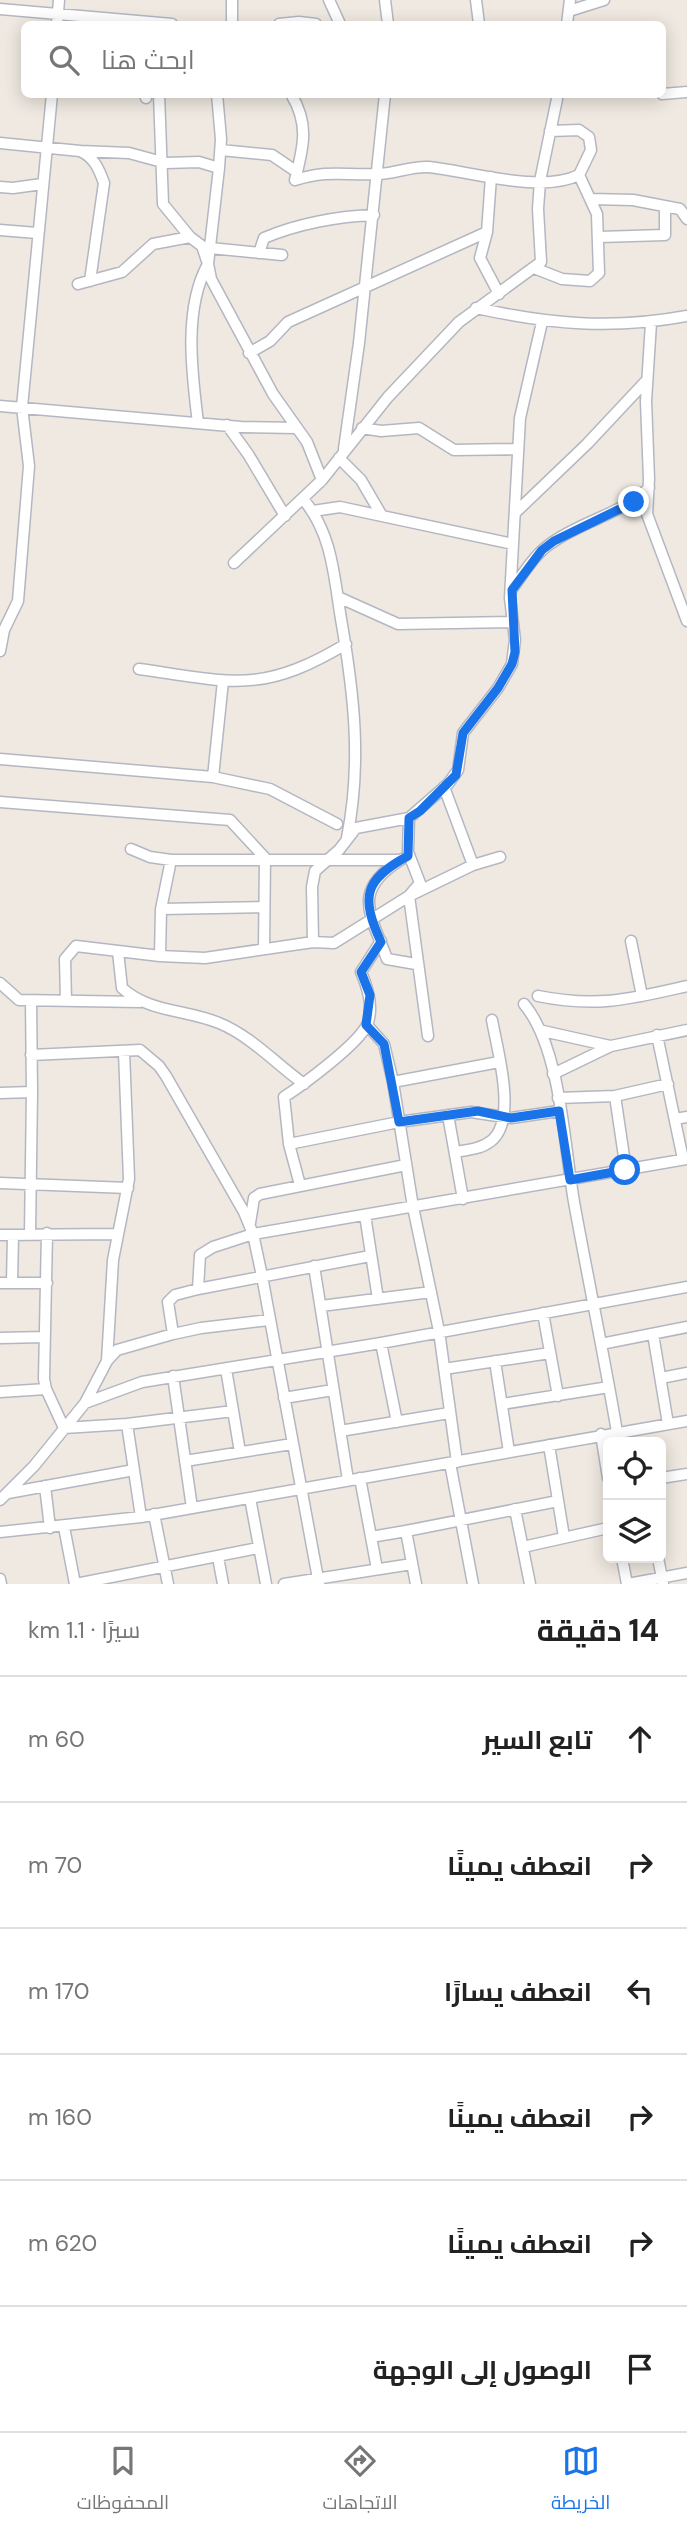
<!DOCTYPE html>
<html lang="ar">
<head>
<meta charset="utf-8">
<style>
	:root { --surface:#fff; --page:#f2f2f2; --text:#222; --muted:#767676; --line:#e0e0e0; --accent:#1a73e8 }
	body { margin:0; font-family:"DM Sans",Cairo,sans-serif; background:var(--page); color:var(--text); direction:rtl }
	.controls { position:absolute; right:21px; bottom:21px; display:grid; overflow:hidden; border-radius:10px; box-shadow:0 4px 18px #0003 }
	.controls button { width:63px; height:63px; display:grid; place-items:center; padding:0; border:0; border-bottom:2px solid var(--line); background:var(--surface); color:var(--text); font:35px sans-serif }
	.stop { position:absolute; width:21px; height:21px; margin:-16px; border:5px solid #1a73e8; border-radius:50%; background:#fff }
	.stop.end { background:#1a73e8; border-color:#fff; box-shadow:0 2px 7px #0008 }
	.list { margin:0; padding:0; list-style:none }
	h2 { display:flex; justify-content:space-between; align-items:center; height:91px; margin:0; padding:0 28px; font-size:30px }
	h2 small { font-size:23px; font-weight:400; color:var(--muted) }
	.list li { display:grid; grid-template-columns:46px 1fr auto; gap:21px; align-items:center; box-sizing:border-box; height:126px; padding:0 28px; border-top:2px solid var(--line) }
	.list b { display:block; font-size:26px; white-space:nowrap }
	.list em { font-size:23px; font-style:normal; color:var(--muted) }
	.icon { flex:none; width:38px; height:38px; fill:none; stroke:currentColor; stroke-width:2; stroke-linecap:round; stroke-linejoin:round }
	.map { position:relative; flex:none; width:687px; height:1584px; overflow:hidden; direction:ltr }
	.search { position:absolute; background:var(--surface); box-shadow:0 4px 18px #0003; left:21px; right:21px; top:21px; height:77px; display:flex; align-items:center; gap:18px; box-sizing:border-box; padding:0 24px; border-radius:10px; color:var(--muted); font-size:26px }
	.sheet { height:847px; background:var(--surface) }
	nav { display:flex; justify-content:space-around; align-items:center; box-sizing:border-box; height:98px; border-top:2px solid var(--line); background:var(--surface); font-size:19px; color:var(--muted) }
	nav a { display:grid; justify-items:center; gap:4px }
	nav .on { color:var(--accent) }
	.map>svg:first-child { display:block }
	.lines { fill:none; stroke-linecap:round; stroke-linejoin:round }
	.minor-casing { stroke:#b4b7c1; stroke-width:13 }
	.minor { stroke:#fff; stroke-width:10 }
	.route { stroke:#1a73e8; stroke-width:9 }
</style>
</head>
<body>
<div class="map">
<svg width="687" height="1584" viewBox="0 0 687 1584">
	<rect width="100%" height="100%" fill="#efe9e1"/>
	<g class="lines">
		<defs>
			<path id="minor" d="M329,0L340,24
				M385,0L388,24
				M476,0L479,24
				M0,9L172,24
				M569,11L604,0
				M57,24L59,0
				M232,24V0
				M279,24L299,22L316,24
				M567,24L570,0
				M145,94L146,98
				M159,94L163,204L190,237L202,246L208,264C183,309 192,374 198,423
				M217,94L221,139L219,168
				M291,94C310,125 303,148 295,180
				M662,94L687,92
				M0,143L80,151C94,157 99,169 104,183L90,281
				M221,150L272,155L297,172
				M80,151L129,153L166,163L199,162L219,168L208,264L211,279L273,394L307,442L322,480
				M491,177L487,232L480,258L499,294
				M295,180C330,169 346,176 380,174C397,173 412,166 428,167C470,171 540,194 579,175L591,150L589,137L579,130L550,131
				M0,187L13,188L42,184
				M591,199L633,200L680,209L687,219
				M0,230L37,233
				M599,237L665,235V206
				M210,248L282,255
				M259,253L264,238C297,224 338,216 374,215
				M534,268L562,279L590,281L599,273L597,214L579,175
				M78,284L122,272L153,244L190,237
				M476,308C550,324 611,330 687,316
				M651,323L646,401L649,479L647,514L687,621
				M249,353L270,341L288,322L487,232
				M0,406L241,427L297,428
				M227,425L248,454L285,516
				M362,428L381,431L419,428L454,450L518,449
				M344,449L359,343L385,94
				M339,458L361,480L382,516
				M303,499C332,533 334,576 341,619C354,694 362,763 347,838
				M313,511L340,507L513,544
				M515,513L587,444L647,380
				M234,563L322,480L388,397L459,322L541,262L538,209L540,181L558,94
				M512,589C524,573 534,555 550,544C581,521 620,515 649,488
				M338,597L398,624L512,622
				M0,651L4,630L18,601L29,466L22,407L52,94
				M139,669C231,682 261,695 346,644
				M223,681L213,777L270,789L337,824
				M0,759L213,777
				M444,787L473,865
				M0,802L230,820L265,858L264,949
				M409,818L408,852L420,883L409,896L428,1036
				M131,849L150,857L171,860H400
				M402,859C350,891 371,914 387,959L416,964
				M161,909L264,907
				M631,941L642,996
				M313,942L312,887L315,871L339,850L356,828L409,818L448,784L458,770L463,733L498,688L512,664L515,640L510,598L520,418L542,322
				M118,952L122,988C150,1013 185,1009 219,1023C251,1036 276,1064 304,1084
				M160,956L161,909L171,860
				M0,983L19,1000L140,1002
				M538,996C597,1008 630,999 687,986
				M31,1001L32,1092
				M66,1001L65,959L76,946L160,956L205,958L313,942L334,943L409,896L473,865L500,857
				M524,1004C561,1048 564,1145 574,1202C588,1279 604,1355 617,1432
				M367,1025L384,1044L393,1082L413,1207L439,1331L457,1462
				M543,1031L610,1046
				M657,1035L683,1159
				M31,1055L140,1050L159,1066L166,1076L244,1212L253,1234L262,1276L319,1584
				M553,1074L611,1046L687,1030
				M393,1082L499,1062
				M0,1093L32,1092L30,1233
				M615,1096L626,1170
				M558,1098L615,1096L668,1084
				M448,1115L463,1199
				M675,1119L687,1117
				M289,1144L399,1122L471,1112L511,1118L559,1111
				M455,1152C467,1150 481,1149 491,1141C518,1120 497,1049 492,1020
				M0,1183L128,1188
				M300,1185L289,1144L284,1097C304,1084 357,1045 367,1025C374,1008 368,988 361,972L381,941
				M365,1215L378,1299
				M250,1223L254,1198L260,1194L406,1165
				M47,1233L44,1379L46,1389L64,1428L127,1424L233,1411
				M0,1235L117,1234
				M314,1266L348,1480
				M0,1283H47
				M12,1283L13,1235
				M198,1289L370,1256
				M321,1306L431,1292
				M543,1313L558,1396
				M173,1334L201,1328L269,1320
				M653,1334L668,1424
				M0,1338L44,1337
				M381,1343L397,1422
				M601,1344L687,1327
				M107,1361L113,1260L129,1179L124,1052
				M495,1361L509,1452
				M226,1369L240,1452
				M444,1369L550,1353
				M173,1376L192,1508
				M661,1378L687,1373
				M0,1392L46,1389
				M284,1398L333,1390
				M85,1403L142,1382L381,1343L687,1287
				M502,1404L609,1387
				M127,1424L141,1517
				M340,1431L449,1413
				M601,1434L608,1478
				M549,1445L564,1537
				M185,1461L292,1444
				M450,1463L473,1584
				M360,1478L377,1569
				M661,1478L687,1474
				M45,1486L50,1528
				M8,1493L134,1470
				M250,1498L266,1584
				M0,1500L34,1466L85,1403L107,1361L117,1350L173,1334L168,1302L175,1295L198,1289L200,1255L213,1247L253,1234L687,1159
				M515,1509L530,1584
				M154,1514L168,1584
				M64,1527L75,1584
				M406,1531L558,1501
				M0,1532L141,1517L687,1421
				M371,1537L406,1531L416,1584
				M523,1547L608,1528
				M218,1557L223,1584
				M622,1558L627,1584
				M658,1558L663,1583
				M0,1579L1,1584
				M76,1584L258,1548
				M284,1584L412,1564
				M628,1584L687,1573"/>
		</defs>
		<use href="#minor" class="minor-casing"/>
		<use href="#minor" class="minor"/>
	</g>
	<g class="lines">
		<path class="route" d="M625,1170L570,1180L559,1111L511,1118L478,1111L399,1122L384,1044L366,1025L370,995L361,972L381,942C361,898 363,880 408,856L409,818L420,811L456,775L463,733L498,688L512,664L515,652L512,590L542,550L554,541L634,502"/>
	</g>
</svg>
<div class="controls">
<button><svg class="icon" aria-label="locate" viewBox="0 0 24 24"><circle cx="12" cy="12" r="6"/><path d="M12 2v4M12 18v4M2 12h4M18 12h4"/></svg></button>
<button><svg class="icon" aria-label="layers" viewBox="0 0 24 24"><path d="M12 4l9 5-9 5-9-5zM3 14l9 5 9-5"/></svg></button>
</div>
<div class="stop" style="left:625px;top:1170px"></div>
<div class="stop end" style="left:634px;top:502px"></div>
<div class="search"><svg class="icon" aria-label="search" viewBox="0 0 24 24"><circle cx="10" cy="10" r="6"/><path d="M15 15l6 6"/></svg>ابحث هنا</div>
</div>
<section class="sheet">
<h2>14 دقيقة<small>سيرًا · 1.1 km</small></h2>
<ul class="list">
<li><svg class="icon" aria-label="ahead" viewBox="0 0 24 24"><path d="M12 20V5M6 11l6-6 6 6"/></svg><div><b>تابع السير</b></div><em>60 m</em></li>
<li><svg class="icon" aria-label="right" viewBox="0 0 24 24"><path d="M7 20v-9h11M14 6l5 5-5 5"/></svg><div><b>انعطف يمينًا</b></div><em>70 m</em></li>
<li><svg class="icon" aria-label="left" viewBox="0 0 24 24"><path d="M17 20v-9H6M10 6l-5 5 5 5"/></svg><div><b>انعطف يسارًا</b></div><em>170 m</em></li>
<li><svg class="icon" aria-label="right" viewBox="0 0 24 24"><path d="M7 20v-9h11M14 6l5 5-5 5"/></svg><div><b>انعطف يمينًا</b></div><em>160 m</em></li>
<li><svg class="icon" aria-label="right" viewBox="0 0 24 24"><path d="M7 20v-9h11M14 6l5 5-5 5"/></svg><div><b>انعطف يمينًا</b></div><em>620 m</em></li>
<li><svg class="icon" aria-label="arrive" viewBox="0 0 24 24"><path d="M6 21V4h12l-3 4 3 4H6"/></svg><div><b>الوصول إلى الوجهة</b></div></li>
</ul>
</section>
<nav>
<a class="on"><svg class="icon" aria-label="map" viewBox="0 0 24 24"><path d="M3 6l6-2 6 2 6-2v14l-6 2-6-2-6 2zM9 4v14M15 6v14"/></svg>الخريطة</a>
<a><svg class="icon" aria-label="directions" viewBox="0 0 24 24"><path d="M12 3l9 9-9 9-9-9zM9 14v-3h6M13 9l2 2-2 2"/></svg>الاتجاهات</a>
<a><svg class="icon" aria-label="saved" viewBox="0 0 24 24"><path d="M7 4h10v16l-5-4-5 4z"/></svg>المحفوظات</a>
</nav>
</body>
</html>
